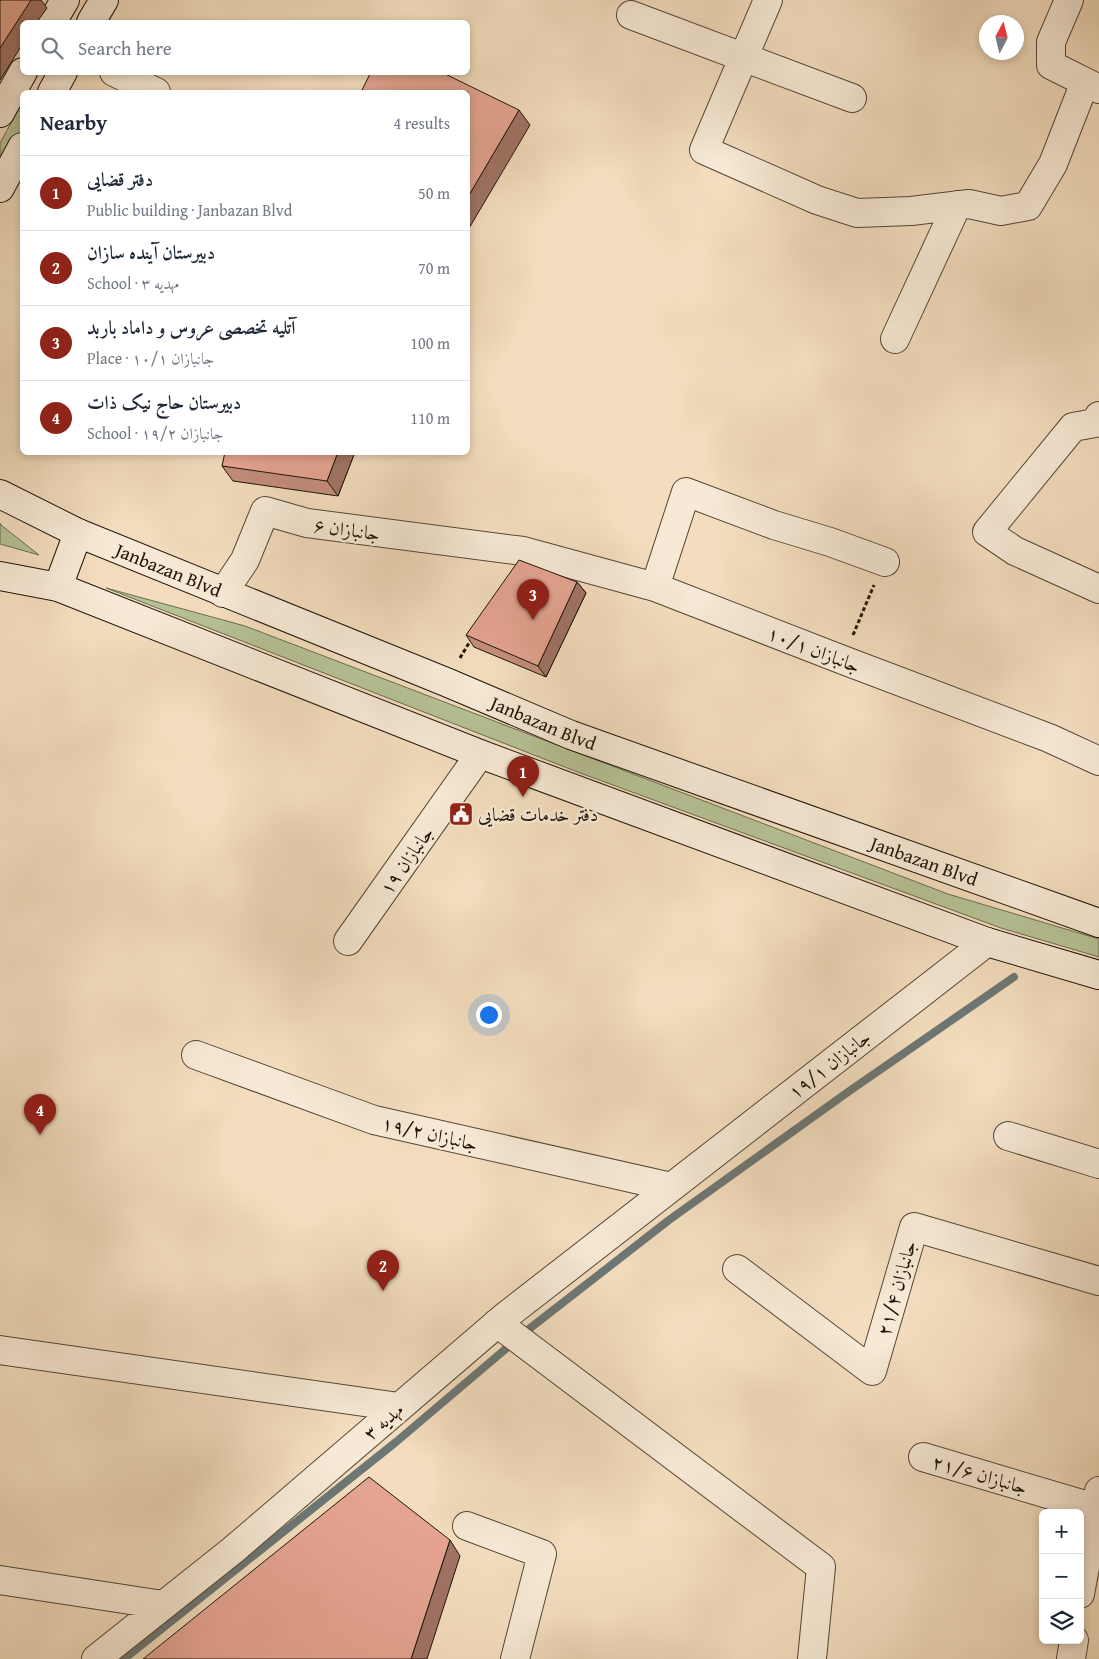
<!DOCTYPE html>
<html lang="en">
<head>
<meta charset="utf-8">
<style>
	:root { --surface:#fff; --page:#f6f6f7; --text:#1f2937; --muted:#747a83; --line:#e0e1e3; --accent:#8f2418 }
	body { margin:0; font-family:"Gentium Book Plus",Amiri,serif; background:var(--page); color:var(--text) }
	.controls { position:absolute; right:15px; bottom:15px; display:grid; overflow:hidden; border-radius:8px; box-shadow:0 2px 8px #0003 }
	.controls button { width:45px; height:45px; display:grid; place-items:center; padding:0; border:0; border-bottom:1px solid var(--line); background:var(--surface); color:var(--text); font:25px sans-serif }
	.compass { position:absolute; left:979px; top:15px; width:45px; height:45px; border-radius:50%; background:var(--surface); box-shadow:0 2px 8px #0003; rotate:7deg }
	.you { position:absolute; left:488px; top:1014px; width:18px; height:18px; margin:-12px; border:4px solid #fff; border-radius:50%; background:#1a73e8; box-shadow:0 0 0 8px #1a73e833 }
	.badge { display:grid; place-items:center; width:32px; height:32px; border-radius:50%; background:var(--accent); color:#fff; font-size:16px; font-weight:700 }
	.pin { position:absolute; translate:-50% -41px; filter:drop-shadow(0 1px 2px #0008) }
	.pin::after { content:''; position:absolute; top:26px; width:18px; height:15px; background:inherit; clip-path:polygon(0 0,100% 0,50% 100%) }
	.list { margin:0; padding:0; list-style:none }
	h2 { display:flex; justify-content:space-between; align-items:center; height:65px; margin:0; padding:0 20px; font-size:21px }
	h2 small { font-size:16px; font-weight:400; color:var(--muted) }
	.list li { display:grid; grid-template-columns:32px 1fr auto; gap:15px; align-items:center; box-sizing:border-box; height:75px; padding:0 20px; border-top:1px solid var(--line) }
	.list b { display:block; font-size:19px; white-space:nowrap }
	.list p { margin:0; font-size:16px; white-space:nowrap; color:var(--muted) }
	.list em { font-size:16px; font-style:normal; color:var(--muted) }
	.icon { flex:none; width:28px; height:28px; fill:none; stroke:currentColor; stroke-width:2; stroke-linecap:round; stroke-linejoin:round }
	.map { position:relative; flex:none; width:1099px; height:1659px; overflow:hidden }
	.search { position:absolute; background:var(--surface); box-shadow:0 2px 8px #0003; left:20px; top:20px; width:450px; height:55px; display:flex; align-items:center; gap:12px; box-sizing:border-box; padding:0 18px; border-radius:8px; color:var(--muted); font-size:19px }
	.panel { position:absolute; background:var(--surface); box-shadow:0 2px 8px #0003; left:20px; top:90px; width:450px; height:365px; border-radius:8px }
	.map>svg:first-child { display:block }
	.green { fill:#b6c295; stroke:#6a6c50 }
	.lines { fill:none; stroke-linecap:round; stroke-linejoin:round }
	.stream { stroke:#6d7775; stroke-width:8 }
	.street-casing { stroke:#544737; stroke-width:30 }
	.secondary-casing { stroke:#1f150a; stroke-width:30 }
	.path { stroke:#1f150a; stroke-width:3; stroke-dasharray:4 2.5; stroke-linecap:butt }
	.street { stroke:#f7e9d5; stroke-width:28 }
	.secondary { stroke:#f7e9d5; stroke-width:28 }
	.wall { fill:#c48d7d; stroke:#1f150a }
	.shaded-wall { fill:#a07366; stroke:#1f150a }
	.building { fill:#e4a491; stroke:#1f150a }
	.labels { text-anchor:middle; stroke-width:5; stroke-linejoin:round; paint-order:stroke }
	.street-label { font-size:19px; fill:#1f150a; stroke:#f7e9d5 }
	.poi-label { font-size:19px; fill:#1f150a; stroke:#f7e9d5; text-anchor:start }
</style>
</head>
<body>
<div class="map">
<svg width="1099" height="1659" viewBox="0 0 1099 1659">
	<rect width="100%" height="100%" fill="#f3ddbe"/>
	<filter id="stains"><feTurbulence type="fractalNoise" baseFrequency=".004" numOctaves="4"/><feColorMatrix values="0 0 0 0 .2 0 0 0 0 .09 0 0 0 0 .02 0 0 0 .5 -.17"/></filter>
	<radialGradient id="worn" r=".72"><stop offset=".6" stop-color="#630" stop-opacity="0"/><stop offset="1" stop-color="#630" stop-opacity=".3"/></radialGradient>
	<path class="green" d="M22,103V134L0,175V143Z
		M0,523L1,525L39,555L0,544Z
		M106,588L245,626L948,894L1099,939V957L1001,928L575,771Z"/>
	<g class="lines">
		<path class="stream" d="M124,1659L396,1442L529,1329L669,1220L848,1092L1014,977"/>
		<defs>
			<path id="street" d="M768,0L704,150L817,200L857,213L911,211L969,204L1001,211L1028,206L1053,164L1085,82
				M1069,0L1051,42V65L1099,89
				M631,15L852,98
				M114,72L156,92
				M895,339L957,205
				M1099,416L1095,423L1073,427L987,532L1015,551L1099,589
				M655,587L686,492L774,525L830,542L885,562
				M223,593L245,560L265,511L307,523L523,551L655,587L843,660L1049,738L1099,761
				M348,941L480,754
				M196,1055L374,1120L671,1187
				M1008,1136L1099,1164
				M737,1269L872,1371L914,1227L1099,1281
				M497,1323L821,1567L812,1659
				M0,1350L399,1407
				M923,1457L1095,1508
				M467,1526L542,1554L515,1659
				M0,1580L163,1605
				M1080,1594L1099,1491
				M96,1659L233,1550L507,1315L987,942
				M1071,1659L1074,1640"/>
			<g id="secondary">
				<path d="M52,22L65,0"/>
				<path d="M91,22L104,0"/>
				<path d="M52,92L63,72"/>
				<path d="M0,113L23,72"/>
				<path d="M0,188L22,147"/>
				<path id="s1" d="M0,494L78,533L446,682L571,735L1099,923"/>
				<path d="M0,576L58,587L480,754L987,942L1099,975"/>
				<path d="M58,587L78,533"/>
			</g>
		</defs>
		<use href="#street" class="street-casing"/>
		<use href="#secondary" class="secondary-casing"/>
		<path class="path" d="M853,635L874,585
			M460,658L472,638"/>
		<use href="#street" class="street"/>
		<use href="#secondary" class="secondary"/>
	</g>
	<path class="wall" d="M355,452L338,496L233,481L222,466Z
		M577,582L586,593L546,677L474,647L466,635Z"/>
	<path class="shaded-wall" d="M31,0H41L47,8L37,22H22V45L0,80V48Z
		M519,110L530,125L468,230V197Z
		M338,452H355L338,496L327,481Z
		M577,582L586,593L546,677L538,666Z
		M450,1540L460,1556L427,1659H411Z"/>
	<path class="building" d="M0,0H31L0,48Z
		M371,72H441L519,110L468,197V92H361Z
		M225,452H338L327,481L222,466Z
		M519,560L577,582L538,666L466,635Z
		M369,1477L450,1540L411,1659H143Z"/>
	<defs>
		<symbol id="civic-square" viewBox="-11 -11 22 22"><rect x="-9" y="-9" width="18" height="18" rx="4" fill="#8f2418" stroke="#f7e9d5"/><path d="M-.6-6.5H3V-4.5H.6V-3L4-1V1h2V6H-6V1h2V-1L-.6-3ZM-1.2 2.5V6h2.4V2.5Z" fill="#fff"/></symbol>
	</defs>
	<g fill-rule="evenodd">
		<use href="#civic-square" x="447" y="800" width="28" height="28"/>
	</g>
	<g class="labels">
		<g class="street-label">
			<text transform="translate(347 529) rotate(8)" y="7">جانبازان ۶</text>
			<text dy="7" stroke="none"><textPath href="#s1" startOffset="185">Janbazan Blvd</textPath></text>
			<text transform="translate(814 649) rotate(21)" y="7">جانبازان ۱۰/۱</text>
			<text dy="7" stroke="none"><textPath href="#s1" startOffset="590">Janbazan Blvd</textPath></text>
			<text transform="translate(406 860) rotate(-55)" y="7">جانبازان ۱۹</text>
			<text dy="7" stroke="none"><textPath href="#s1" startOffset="995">Janbazan Blvd</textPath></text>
			<text transform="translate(829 1064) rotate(-38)" y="7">جانبازان ۱۹/۱</text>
			<text transform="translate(430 1133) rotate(13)" y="7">جانبازان ۱۹/۲</text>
			<text transform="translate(896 1288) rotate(-74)" y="7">جانبازان ۲۱/۴</text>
			<text transform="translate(383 1421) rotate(-41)" y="7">مهدیه ۳</text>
			<text transform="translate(980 1474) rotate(16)" y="7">جانبازان ۲۱/۶</text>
		</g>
		<g class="poi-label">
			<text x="478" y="821">دفتر خدمات قضایی</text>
		</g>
	</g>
	<rect width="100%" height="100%" filter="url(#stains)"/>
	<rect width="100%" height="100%" fill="url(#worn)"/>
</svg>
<div class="controls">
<button>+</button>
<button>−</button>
<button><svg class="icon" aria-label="layers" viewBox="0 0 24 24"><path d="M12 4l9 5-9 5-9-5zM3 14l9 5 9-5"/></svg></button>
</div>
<svg class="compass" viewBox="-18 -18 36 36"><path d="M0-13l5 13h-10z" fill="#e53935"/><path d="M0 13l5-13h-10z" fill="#747a83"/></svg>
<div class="you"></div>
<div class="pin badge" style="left:523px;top:797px">1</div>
<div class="pin badge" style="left:383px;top:1291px">2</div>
<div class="pin badge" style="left:533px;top:620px">3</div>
<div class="pin badge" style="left:40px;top:1135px">4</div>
<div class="search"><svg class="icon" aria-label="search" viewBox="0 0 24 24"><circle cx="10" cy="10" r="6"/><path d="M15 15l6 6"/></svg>Search here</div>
<section class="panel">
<h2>Nearby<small>4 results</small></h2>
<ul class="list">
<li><span class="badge">1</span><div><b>دفتر قضایی</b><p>Public building · Janbazan Blvd</p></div><em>50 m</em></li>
<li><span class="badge">2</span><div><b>دبیرستان آینده سازان</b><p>School · مهدیه ۳</p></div><em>70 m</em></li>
<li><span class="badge">3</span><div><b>آتلیه تخصصی عروس و داماد باربد</b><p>Place · جانبازان ۱۰/۱</p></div><em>100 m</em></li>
<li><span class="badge">4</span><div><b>دبیرستان حاج نیک ذات</b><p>School · جانبازان ۱۹/۲</p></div><em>110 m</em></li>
</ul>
</section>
</div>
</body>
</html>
